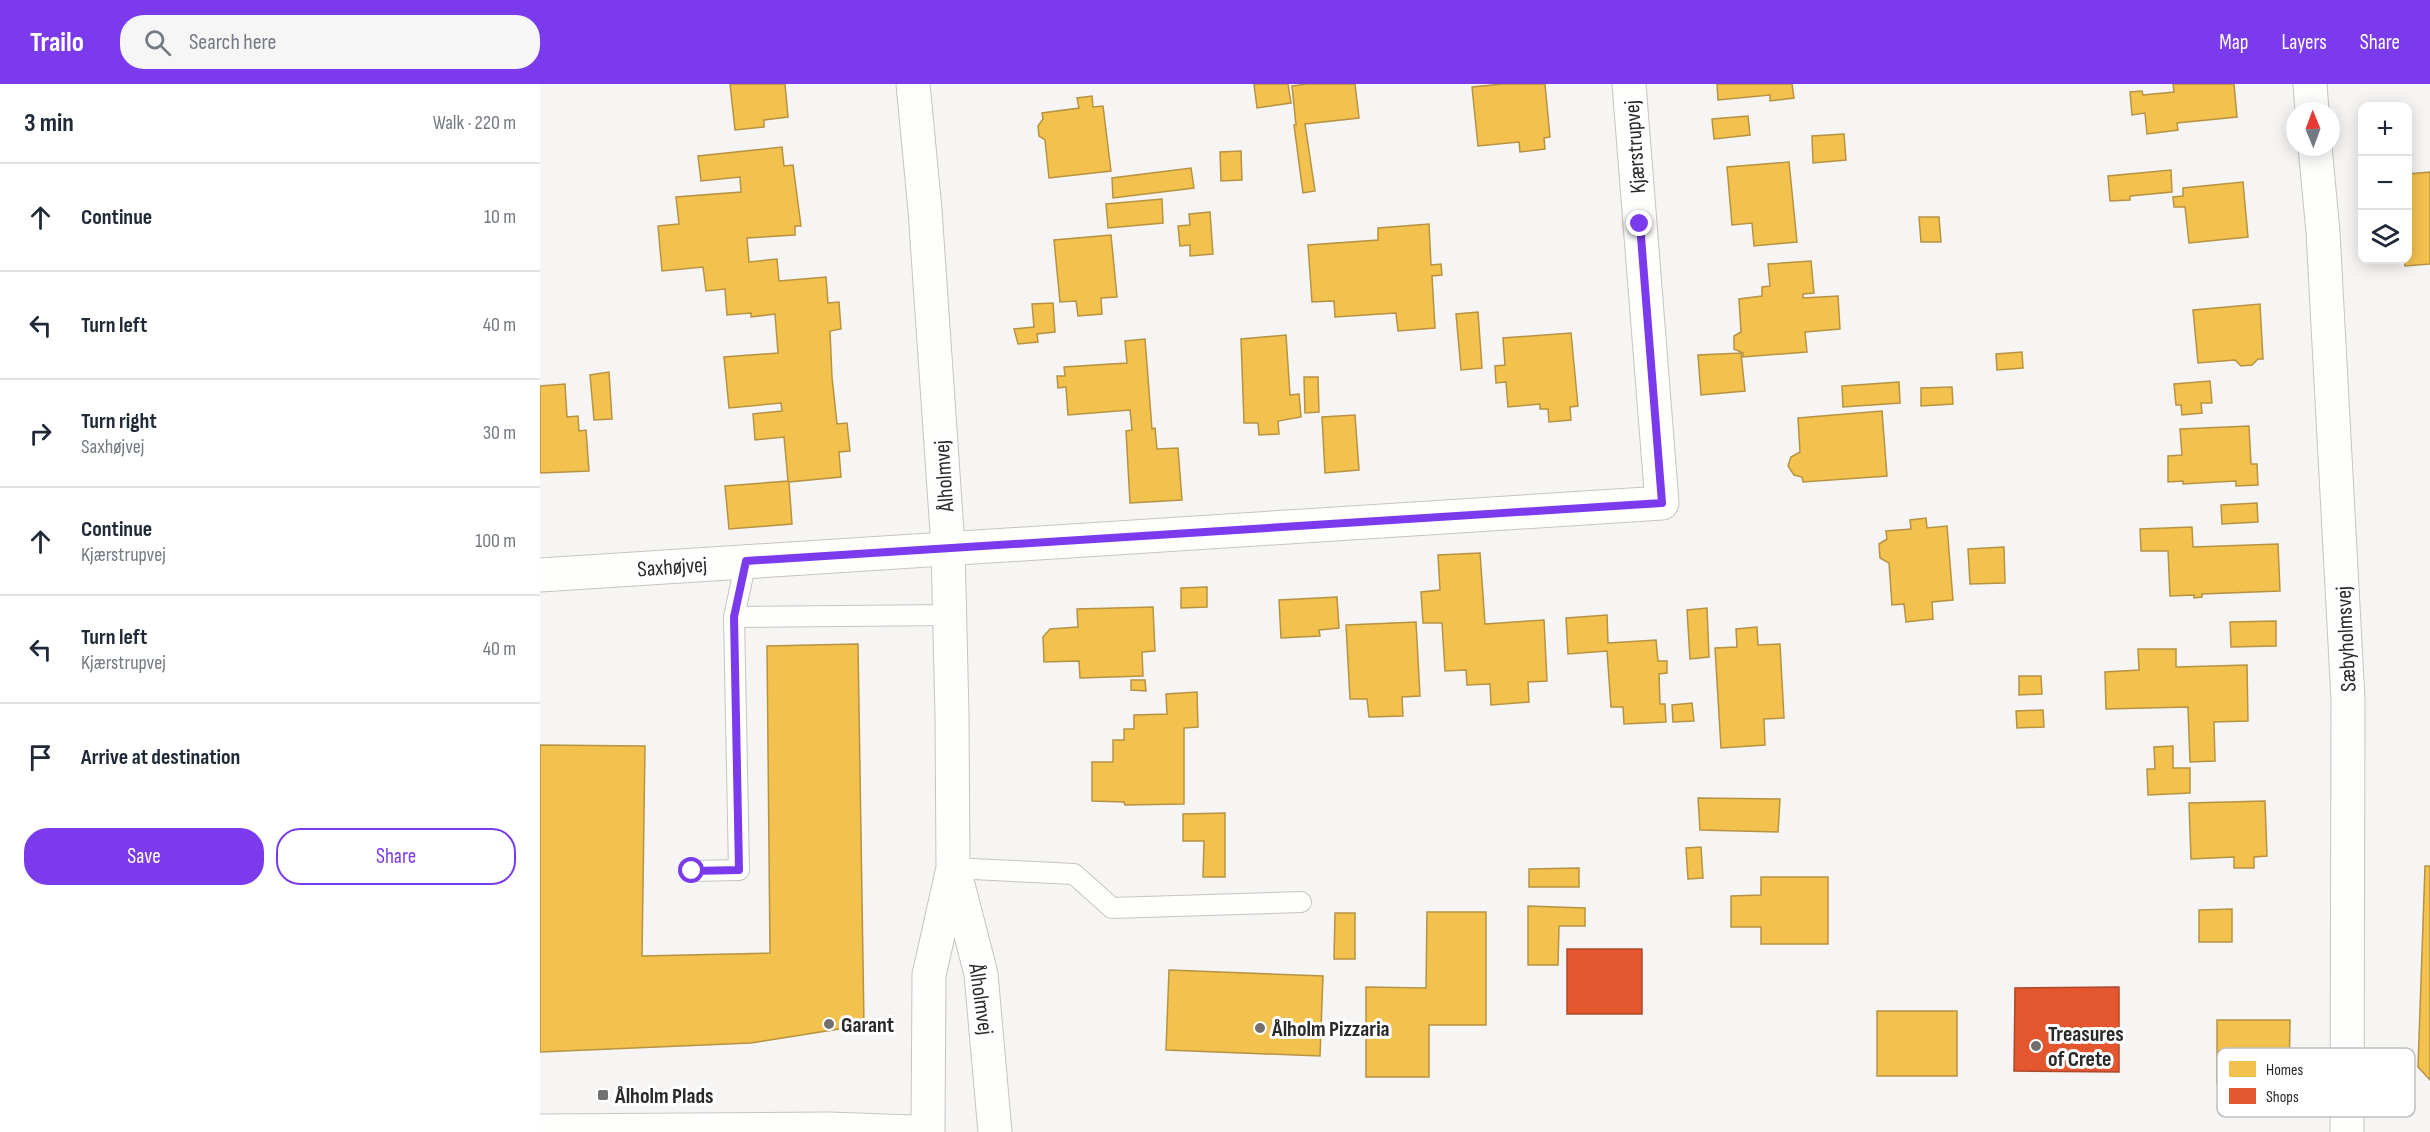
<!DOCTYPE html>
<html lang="en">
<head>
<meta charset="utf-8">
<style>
	:root { --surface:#fff; --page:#f6f6f7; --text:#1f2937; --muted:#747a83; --line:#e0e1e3; --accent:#7c3aed }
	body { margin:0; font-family:"Sofia Sans Condensed",sans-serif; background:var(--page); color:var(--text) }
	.controls { position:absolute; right:18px; top:18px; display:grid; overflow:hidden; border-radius:12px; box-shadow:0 3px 15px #0003 }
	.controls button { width:54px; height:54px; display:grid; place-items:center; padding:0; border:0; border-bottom:2px solid var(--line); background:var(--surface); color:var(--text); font:30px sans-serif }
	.compass { position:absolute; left:1746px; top:18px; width:54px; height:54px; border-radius:50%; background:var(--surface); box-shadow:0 3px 15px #0003; rotate:359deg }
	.stop { position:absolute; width:18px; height:18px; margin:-14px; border:4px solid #7c3aed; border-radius:50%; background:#fff }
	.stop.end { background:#7c3aed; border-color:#fff; box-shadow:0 2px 6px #0008 }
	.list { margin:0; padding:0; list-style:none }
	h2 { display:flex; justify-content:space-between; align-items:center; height:78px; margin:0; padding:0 24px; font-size:26px }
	h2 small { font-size:20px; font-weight:400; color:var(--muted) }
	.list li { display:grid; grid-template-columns:39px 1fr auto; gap:18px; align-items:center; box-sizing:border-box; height:108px; padding:0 24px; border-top:2px solid var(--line) }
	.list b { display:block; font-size:22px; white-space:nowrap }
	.list p { margin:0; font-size:20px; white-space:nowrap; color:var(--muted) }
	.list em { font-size:20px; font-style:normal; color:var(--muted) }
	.actions { display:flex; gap:12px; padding:18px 24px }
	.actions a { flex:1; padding:14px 0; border:2px solid var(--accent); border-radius:24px; text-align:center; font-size:21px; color:var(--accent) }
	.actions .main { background:var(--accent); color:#fff }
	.icon { flex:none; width:33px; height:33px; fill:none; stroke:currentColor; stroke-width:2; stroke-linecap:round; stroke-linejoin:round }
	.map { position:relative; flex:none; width:1890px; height:1048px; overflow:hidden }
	header { display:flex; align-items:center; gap:36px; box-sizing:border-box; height:84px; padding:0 30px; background:var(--accent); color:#fff }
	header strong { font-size:28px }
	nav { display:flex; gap:33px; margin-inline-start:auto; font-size:21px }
	.search { width:420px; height:54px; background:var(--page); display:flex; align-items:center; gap:15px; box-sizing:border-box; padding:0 21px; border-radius:24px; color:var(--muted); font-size:22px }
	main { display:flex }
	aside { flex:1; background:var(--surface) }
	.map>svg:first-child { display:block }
	.homes { fill:#f2c14e; stroke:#b69343; stroke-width:1.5 }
	.shops { fill:#e4572e; stroke:#ac492c; stroke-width:1.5 }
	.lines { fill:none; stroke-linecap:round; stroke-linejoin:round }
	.lane-casing { stroke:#c6c4c3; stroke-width:22 }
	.street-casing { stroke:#c6c4c3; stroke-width:35 }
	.secondary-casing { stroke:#c6c4c3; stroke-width:35 }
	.primary-casing { stroke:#c6c4c3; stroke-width:35 }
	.lane { stroke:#fefefd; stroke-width:20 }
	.street { stroke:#fefefd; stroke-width:33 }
	.secondary { stroke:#fefefd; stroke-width:33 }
	.primary { stroke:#fefefd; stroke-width:33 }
	.route { stroke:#7c3aed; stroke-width:8 }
	.poi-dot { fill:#72706f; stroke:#fff; stroke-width:2 }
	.labels { text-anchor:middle; stroke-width:6; stroke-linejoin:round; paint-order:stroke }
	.street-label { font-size:22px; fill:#2a2828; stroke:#fff }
	.poi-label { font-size:22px; font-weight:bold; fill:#2a2828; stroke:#fff; text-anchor:start }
	.key { fill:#fff; stroke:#bfbebe; stroke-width:1.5 }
	.key-label { font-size:16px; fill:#2a2828 }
</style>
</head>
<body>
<header>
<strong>Trailo</strong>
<div class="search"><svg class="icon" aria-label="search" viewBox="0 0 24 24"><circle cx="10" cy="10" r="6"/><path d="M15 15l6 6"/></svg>Search here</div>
<nav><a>Map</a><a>Layers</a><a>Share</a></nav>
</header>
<main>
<aside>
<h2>3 min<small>Walk · 220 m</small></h2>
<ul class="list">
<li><svg class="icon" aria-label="ahead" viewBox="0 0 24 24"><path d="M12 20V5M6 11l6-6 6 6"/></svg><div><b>Continue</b></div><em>10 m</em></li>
<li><svg class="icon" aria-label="left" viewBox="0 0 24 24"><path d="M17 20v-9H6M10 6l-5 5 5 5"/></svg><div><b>Turn left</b></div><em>40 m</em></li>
<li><svg class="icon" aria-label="right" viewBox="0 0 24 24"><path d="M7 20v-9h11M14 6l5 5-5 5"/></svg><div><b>Turn right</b><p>Saxhøjvej</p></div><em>30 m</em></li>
<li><svg class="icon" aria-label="ahead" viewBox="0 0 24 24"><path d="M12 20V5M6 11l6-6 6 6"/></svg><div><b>Continue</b><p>Kjærstrupvej</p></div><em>100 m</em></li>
<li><svg class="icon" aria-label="left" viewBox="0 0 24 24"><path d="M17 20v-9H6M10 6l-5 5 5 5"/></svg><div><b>Turn left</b><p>Kjærstrupvej</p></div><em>40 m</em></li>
<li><svg class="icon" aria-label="arrive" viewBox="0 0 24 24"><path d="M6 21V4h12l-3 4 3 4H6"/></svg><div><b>Arrive at destination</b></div></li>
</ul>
<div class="actions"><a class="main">Save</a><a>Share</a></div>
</aside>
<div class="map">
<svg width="1890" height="1048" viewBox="0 0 1890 1048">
	<rect width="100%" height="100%" fill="#f7f5f3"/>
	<path class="homes" d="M190,0H245L248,33L224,36V43L195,46Z
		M714,0H748L751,19L717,24Z
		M767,0H815L819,34L765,40L775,107L763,109L754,41H756L752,2Z
		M962,0H1005L1010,53L1004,54L1005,65L980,68L979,58L938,62L932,3Z
		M1177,0H1252L1254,14L1230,17V11L1178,16Z
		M1633,0H1694L1697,33L1637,39L1638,46L1607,50L1605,29L1592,31L1590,8L1602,7L1603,11L1634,8Z
		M552,12L553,23L563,22L571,87L509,94L505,56L499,52L498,42L503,35L502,29L539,24L537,14Z
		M1208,32L1210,51L1174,55L1172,35Z
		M1304,50L1306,76L1273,79L1272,52Z
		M242,63L244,82L253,81L261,142H255V151L207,154L209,178L237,175L239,197L286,193L288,219L299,218L301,245L290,247L292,293L297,340L307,339L310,367L299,368L301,393L249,398L252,440L189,445L185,402L248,397L244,353L215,356L213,330L242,327L241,319L189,324L184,273L238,269L235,230L211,233V229L187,231L185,205L166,207L163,183L122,187L118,142L139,140L136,113L201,108L200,93L161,97L158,72Z
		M701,67L702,96L681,97L680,68Z
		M1249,78L1257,158L1214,162L1212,139L1192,141L1187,83Z
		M651,84L654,104L573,114L572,94Z
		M1631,86L1632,108L1590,112V116L1570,117L1568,92Z
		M1890,88V180L1865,182L1864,176H1868V110H1870L1868,90Z
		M1703,98L1708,153L1649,159L1645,123H1634L1633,113L1643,112V104Z
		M622,115L623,139L568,144L566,120Z
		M670,128L673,170L650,172V161L640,162L638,142L650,141L649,130Z
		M1379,133H1399L1401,158H1381Z
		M889,140L891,181L901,180L902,191L892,192L895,244L858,247L856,229L795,233L794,217L772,218L768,161L838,156V144Z
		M571,151L577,213L561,214L562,230L538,232L536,217L520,218L514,156Z
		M1271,177L1274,209L1263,210V214L1298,212L1300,245L1265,248L1267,268L1203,273V269L1194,265V252L1201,248L1199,215L1222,212V203L1230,202L1228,180Z
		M513,219L515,248L497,250L498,258L478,260L474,245L494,243L492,220Z
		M1720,220L1723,275H1718L1712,281L1701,282L1695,276L1658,279L1653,226Z
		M938,228L942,284L921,286L916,230Z
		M1031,249L1038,322L1030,323L1031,336L1009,338L1008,325H1000V320L968,323L966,298L956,299L955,282L965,281L963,254Z
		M746,251L750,311L759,310L761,333L738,337L739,350L719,351L718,339H704L701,255Z
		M605,255L612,345L615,344L617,365L638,364L642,416L590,419L586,347L592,346L590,326L528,331L526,303L518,304L517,292H525L524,283L587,279L585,257Z
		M1482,268L1483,284L1457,286L1456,270Z
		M1201,269L1205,307L1161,311L1158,271Z
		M69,288L72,335L54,336L50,291Z
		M764,293H778L779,328L765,329Z
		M1670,297L1672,319H1661L1662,329L1642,331L1641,321H1636L1634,300Z
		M1359,298L1360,319L1303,323L1302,302Z
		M25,300L27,333L38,332L39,347L46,346L49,387L0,389V302Z
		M1412,303L1413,320L1381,322V304Z
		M1342,327L1347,392L1263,398L1262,393L1254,391L1248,382L1251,373L1260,368L1258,334Z
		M815,331L819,386L785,389L782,333Z
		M1709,342L1711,380H1717L1718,401L1696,402V397L1643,400V397L1628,398V372L1642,371L1640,345Z
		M1717,419L1718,438L1682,440L1681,421Z
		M1386,434L1387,444L1407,442L1413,516L1392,518L1393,535L1366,538L1364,520L1352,521L1349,479L1340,474L1339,460L1347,455L1346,447L1371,445L1370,436Z
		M1652,443L1653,463L1738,460L1740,507L1662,510V513L1654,514V511L1630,512L1628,467H1601L1600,445Z
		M1464,463L1465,499L1430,500L1428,465Z
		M940,469L945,540L1004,536L1007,597L988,598L989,618L951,621L950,600L927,601L926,586L905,587L902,539H883L881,508L900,506L898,471Z
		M667,503V523L641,524V504Z
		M797,513L799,544L779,546L780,552L741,554L739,516Z
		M613,523L615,567L602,568L603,592L540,594L539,577L504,578L503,553L510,545L538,543L537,525Z
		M1167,524L1169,573L1150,575L1147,526Z
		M1067,531L1068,559L1116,556L1118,577H1127V589L1119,590L1120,620H1125L1126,638L1084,640L1083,623H1071L1067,567L1028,570L1026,534Z
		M1736,537V562L1691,563L1690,538Z
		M876,538L880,612L862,613L863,632L829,633L827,615H810L806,541Z
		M1217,543L1218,561L1240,560L1244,634L1224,635L1225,661L1181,664L1175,564L1197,563L1196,545Z
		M318,560L324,941L211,959L0,968V661L105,662L102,872L230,869L227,562Z
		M1598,565H1636V583L1707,581L1708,637L1674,638L1675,677L1650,678L1648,623L1566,625L1565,588L1599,586Z
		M1479,592H1501L1502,610L1479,611Z
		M591,596H605L606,607L591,606Z
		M657,608L658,643L644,644V720L585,721L584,718L552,717V678H573V656H584V645H594V631L627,630L626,610Z
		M1152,619L1154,637L1133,638L1132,621Z
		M1503,626L1504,643L1477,644L1476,627Z
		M1633,662V684H1650V709L1608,711L1607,685H1615L1614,663Z
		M1158,714L1240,715L1238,748L1160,746Z
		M1725,717L1727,772L1714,773V784H1694V773L1651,775L1649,719Z
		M685,729V793H663L664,757H643V730Z
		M1161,763L1163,794L1148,795L1146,764Z
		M1885,782H1890V996L1878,983Z
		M1039,784V803H989V785Z
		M1221,793H1288V860H1221V843H1191V812L1221,811Z
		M988,822L1045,824V842H1019L1018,881H988Z
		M1692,825V858H1659V826Z
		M887,828H946V941H889V993H826V903L886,904Z
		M795,829H815V875H794Z
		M629,886L783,892L780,972L626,966Z
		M1337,927H1417V992H1337Z
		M1677,936H1750L1749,1000H1677Z"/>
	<path class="shops" d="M1027,865H1102V930H1027Z
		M1579,903V988L1474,987L1475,904Z"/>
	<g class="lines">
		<defs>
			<path id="lane" d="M194,533L206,477
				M413,784L534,790L572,824L761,818
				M152,787L199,786L194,533L410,531"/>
			<path id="street" d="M1770,0L1772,27
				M1775,63L1783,148L1808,615L1807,1048
				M0,491L1122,419L1089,0"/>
			<path id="secondary" d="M0,1047L289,1045L372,1048"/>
			<path id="primary" d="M373,0L385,126L408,463L412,631L413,784L389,891L388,1048
				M415,789L441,890L455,1048"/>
		</defs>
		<use href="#lane" class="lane-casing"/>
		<use href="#street" class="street-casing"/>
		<use href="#secondary" class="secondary-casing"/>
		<use href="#primary" class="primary-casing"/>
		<use href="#lane" class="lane"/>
		<use href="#street" class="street"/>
		<use href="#secondary" class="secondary"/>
		<use href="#primary" class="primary"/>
	</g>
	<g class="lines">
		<path class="route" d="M152,787L199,786L194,533L206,477L1122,419L1100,140"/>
	</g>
	<g class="poi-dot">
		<circle cx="289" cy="940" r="6"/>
		<circle cx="720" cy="944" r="6"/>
		<circle cx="1496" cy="962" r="6"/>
		<rect x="57" y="1005" width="12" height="12" rx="3"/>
	</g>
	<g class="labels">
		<g class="street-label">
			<text transform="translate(1094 63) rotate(-94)" y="8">Kjærstrupvej</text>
			<text transform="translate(403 392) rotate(-94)" y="8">Ålholmvej</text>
			<text transform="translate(132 482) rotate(-4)" y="8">Saxhøjvej</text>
			<text transform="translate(1805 555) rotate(-93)" y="8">Sæbyholmsvej</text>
			<text transform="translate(442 915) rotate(82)" y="8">Ålholmvej</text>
		</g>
		<g class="poi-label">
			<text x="301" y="948">Garant</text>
			<text x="732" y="952">Ålholm Pizzaria</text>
			<text x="1508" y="957">Treasures<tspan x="1508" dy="25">of Crete</tspan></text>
			<text x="75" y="1019">Ålholm Plads</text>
		</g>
	</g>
	<rect x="1677" y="964" width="198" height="69" rx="9" class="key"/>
	<rect x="1689" y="977" width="27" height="16" fill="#f2c14e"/>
	<rect x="1689" y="1004" width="27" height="16" fill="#e4572e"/>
	<g class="key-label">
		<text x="1726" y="991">Homes</text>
		<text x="1726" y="1018">Shops</text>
	</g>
</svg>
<div class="controls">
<button>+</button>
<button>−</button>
<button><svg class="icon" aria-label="layers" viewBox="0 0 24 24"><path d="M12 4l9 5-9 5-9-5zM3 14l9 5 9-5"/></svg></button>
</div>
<svg class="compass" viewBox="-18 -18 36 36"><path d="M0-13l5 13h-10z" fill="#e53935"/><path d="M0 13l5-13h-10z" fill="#747a83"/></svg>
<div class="stop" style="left:152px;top:787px"></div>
<div class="stop end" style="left:1100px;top:140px"></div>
</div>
</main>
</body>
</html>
